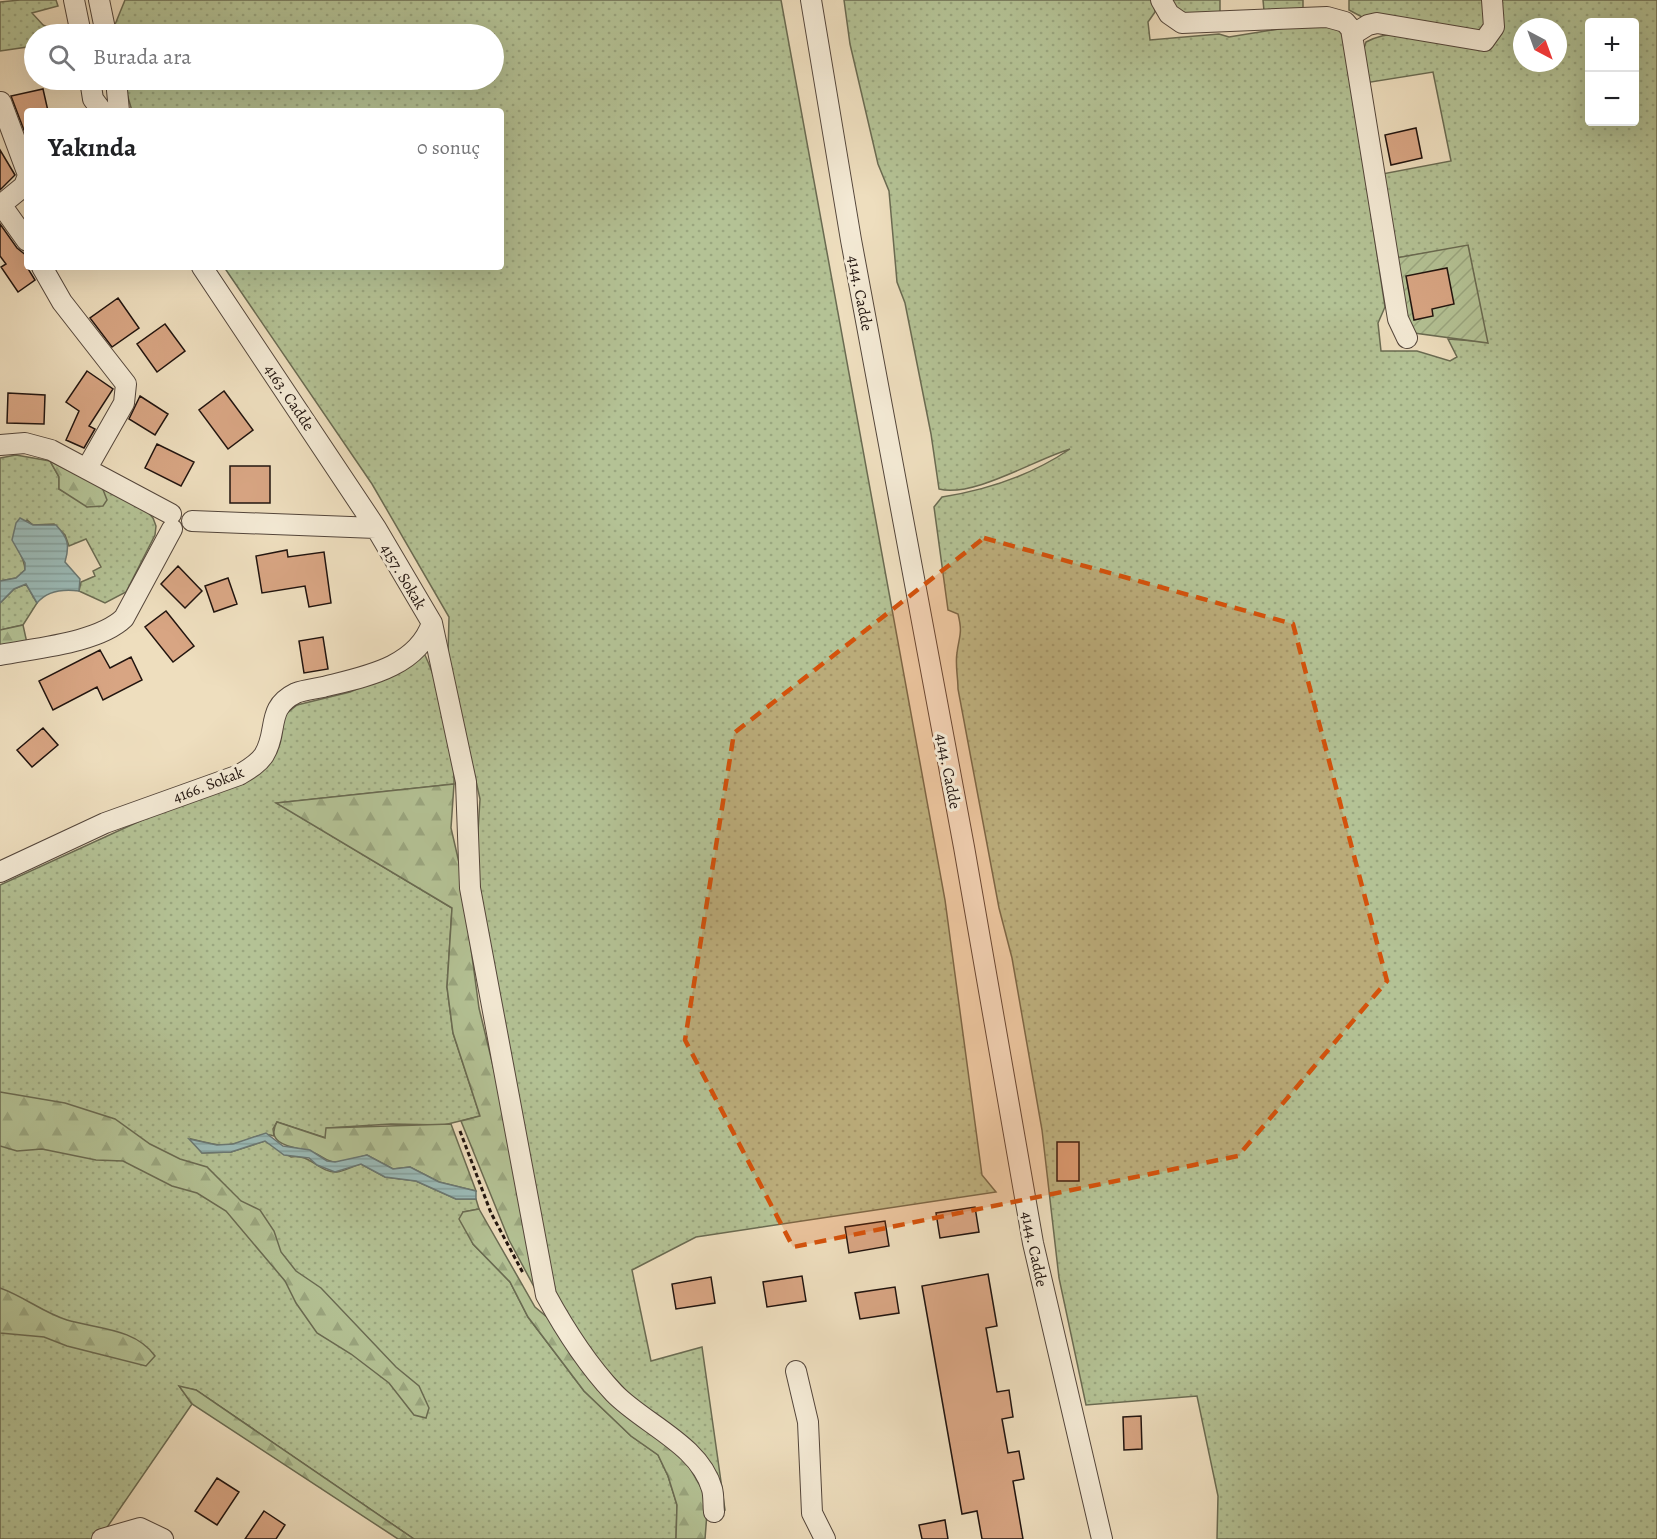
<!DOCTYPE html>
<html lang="tr">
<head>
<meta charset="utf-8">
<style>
	:root { --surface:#fff; --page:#f6f6f6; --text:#202124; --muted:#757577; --line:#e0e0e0 }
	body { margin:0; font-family:Alegreya,serif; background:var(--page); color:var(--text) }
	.controls { position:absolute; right:18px; top:18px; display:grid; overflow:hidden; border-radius:6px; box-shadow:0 6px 24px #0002 }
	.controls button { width:54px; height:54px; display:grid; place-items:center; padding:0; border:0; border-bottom:2px solid var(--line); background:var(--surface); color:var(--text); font:30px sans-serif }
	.compass { position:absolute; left:1513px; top:18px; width:54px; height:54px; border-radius:50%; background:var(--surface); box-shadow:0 6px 24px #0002; rotate:139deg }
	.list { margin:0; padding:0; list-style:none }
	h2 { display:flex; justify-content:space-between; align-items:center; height:78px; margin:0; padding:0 24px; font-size:26px }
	h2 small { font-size:20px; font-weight:400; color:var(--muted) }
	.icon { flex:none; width:33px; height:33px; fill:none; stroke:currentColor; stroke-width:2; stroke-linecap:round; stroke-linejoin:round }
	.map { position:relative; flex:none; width:1657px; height:1539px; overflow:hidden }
	.search { position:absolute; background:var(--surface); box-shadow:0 6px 24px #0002; left:24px; top:24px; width:480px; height:66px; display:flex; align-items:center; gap:15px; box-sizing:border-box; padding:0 21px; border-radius:33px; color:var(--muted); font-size:22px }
	.panel { position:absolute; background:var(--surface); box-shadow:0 6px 24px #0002; left:24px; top:108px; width:480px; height:162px; border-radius:6px }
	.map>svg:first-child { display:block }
	.grass { fill:url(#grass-dots); stroke:#6a6b52; stroke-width:1.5; fill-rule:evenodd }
	.forest { fill:url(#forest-firs); stroke:#6a6b52; stroke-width:1.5 }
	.garden { fill:url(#garden-furrows); stroke:#6a6b52; stroke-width:1.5 }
	.water { fill:url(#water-rules); stroke:#6a7874; stroke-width:1.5 }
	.building { fill:#d8a583; stroke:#21140f; stroke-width:1.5 }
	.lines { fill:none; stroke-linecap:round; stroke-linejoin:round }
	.street-casing { stroke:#54463b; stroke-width:22 }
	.path { stroke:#21140f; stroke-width:3; stroke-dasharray:4.5 3; stroke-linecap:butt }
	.street { stroke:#f4ead5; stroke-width:20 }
	.marked { fill:#d4520c; fill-opacity:0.2; stroke:#d4520c; stroke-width:4.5; stroke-dasharray:12 8; stroke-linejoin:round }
	.labels { text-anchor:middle; stroke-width:6; stroke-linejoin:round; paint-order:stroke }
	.street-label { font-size:16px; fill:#21140f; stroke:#f4ead5 }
</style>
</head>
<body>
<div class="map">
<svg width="1657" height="1539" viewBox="0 0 1657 1539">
	<defs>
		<pattern id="grass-dots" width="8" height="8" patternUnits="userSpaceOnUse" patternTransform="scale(1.5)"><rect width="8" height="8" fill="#b4c295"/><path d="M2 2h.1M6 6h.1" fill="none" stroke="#9aa67f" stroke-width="1.8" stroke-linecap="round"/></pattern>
		<pattern id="forest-firs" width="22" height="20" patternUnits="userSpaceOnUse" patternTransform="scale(1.5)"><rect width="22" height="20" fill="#b4c295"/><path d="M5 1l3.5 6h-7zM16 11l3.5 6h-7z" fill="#9aa67f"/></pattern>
		<pattern id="garden-furrows" width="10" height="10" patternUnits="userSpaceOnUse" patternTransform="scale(1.5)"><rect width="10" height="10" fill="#b4c295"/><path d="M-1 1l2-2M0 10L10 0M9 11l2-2" fill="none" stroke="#9aa67f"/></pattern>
		<pattern id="water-rules" width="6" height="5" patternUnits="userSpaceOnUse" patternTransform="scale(1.5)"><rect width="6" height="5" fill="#9bbbb8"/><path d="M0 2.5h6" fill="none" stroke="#85a09d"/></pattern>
	</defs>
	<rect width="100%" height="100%" fill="#eedebe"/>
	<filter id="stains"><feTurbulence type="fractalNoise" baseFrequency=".00333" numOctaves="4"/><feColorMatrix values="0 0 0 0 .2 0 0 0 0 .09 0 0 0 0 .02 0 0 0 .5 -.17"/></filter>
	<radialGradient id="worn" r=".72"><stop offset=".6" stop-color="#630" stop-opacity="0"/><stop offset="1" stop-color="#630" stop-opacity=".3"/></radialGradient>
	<path class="grass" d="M20,0H56L58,6L32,13L43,25L61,34H34V46L0,51V2Z
		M125,0H781L945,900L982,1175L996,1192L696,1237L632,1270L651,1361L702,1347L725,1510L719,1519L718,1489L577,1338L550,1280L537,1223L476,864L480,799L448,656L449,617L372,484L224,267H501V111H132L123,80H494V34H115L114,27Z
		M844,0H1153L1155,12L1148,22L1150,40L1219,34L1229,37L1291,27L1326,25L1344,33L1385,307L1378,323L1381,351H1417L1450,361L1457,357L1448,339L1487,342L1468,246L1396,258L1382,174L1451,161L1433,72L1365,83L1362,54L1366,42C1398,24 1443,40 1478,45L1497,0H1657V1539H1217L1218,1496L1197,1396L1086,1405L1059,1278L1042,1130L1012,958L999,908L958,689C958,677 955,664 957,653C959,636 963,634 958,614L948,610L934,507L942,497C987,490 1033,474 1070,449C1036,459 973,498 939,489L931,434L905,303L897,282L889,191L878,164L850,44ZM1590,22H1634V122H1590ZM1522,27H1558V63H1522Z
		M1167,0H1220V12C1195,17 1185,21 1167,0Z
		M1263,0H1303V13L1264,11Z
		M1349,0H1486V24L1480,34L1362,17L1349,10Z
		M16,455L50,461L59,477V489L72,496L102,487L146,510L153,518L156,526L155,535L126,592L105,603L79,591L81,582L95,576L93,571L101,567L86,539L69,546L65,535L54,524L33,525L27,520C0,539 24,547 25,570L16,578L0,581V458Z
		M26,584L37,603L23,625L0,630V603L14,589Z
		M423,651C439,683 455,748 454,784L277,803L452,908L447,987L453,1033L480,1116L444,1125L391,1124L327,1128L326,1138L277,1122L273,1129L274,1136C260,1131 247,1142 233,1144C219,1147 205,1142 191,1139L202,1153L231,1152L265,1141L291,1157C310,1153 319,1173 337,1172C345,1171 353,1166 361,1164L385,1177L416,1181L456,1199H476L479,1209L463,1212L473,1244L510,1282L528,1317L584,1391L631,1436L658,1455L668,1476L677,1505L676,1539H414L196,1390L180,1387L192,1404L99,1539H0V885L164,810L242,784L281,718L297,705L350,692L408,667Z"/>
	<path class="forest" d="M50,461L102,487L107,500L103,506L87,507L59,489V477Z
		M23,625L27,643L0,645V630Z
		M454,784L451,828L460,867L479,1008L501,1099L540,1298L509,1240L461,1121L480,1116L453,1033L447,987L452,908L276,803Z
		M0,1092L65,1103L115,1119L150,1144L180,1159L207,1167L241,1201L260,1210L274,1231L281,1252L296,1271L321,1288L396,1367L419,1386L429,1408L426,1418L414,1415L389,1383L351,1354L317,1333L296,1303L285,1281L226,1211L197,1193L172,1186L123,1161L96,1160L42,1149L17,1151L0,1146Z
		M277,1122L325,1138L326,1128L451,1124L476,1191L439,1182L410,1167L393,1169L367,1155C357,1158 345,1162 335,1162C327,1162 321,1155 314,1153C299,1147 263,1147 277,1122Z
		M479,1209L535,1307L554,1323L597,1384L664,1444L684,1458L708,1500L705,1539H676L677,1505L668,1476L658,1455L631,1436L584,1391L528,1317L510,1282L473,1244L459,1219L463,1212Z
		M0,1288C23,1296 44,1313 67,1320C97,1329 135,1328 155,1356L146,1366L67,1346L44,1337L0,1333Z
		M179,1386L196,1390L414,1539H398L192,1404Z"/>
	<path class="garden" d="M1468,245L1488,343L1414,333L1410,328L1396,258Z"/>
	<path class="water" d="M20,518L33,525H56C68,538 70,545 65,562L80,579L79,591C64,589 48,590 37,603L26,584L14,589L0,603V581L16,578L25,570V563L12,540L16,523Z
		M266,1133L283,1146L310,1150L327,1161L335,1162L367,1155L393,1169L410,1167L439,1182L476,1191V1199H456L416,1181L385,1177L361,1164L335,1172L317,1165L309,1158L284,1155L265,1141L231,1152L202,1153L189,1139L217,1145L233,1144Z"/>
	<path class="building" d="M43,89L48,111H27V138L11,96Z
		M1416,128L1422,158L1391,165L1385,135Z
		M0,150L15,175L0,190Z
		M0,224L17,248L27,256V267L35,280L18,292L1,267L6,264L0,256Z
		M1447,268L1454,304L1432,309L1433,316L1414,320L1406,276Z
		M118,298L139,328L112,347L90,318Z
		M165,324L185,351L157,372L137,344Z
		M87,371L113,389L89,426L95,429L84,448L66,440L79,411L66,402Z
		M224,391L253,430L228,449L199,410Z
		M8,393L45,395L44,424L7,423Z
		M140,396L168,414L155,435L129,419Z
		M157,444L194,462L181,486L145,468Z
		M230,466H270V503H230Z
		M287,550L288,557L324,552L331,603L309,607L305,586L262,593L256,556Z
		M178,566L202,591L185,608L161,584Z
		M228,578L237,604L214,612L205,586Z
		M166,611L194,646L173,662L145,627Z
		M323,637L328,669L304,673L299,641Z
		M100,650L110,668L131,657L142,680L103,700L97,687L53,710L39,681Z
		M43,728L58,745L32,767L17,750Z
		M1057,1142H1079V1181H1057Z
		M975,1207L979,1232L940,1238L936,1213Z
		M885,1221L889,1246L849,1253L845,1227Z
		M988,1274L997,1326L986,1328L997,1392L1009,1390L1013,1417L1002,1419L1008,1453L1019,1451L1024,1479L1013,1481L1023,1539H982L977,1511L962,1514L922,1286Z
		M802,1276L806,1301L767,1307L763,1282Z
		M711,1277L715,1303L676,1309L672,1284Z
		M895,1287L899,1313L860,1319L855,1293Z
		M1141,1416L1142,1449L1124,1450L1123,1417Z
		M217,1478L239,1492L217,1525L195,1511Z
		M264,1511L285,1525L276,1539H245Z
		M945,1520L948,1539H922L919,1525Z"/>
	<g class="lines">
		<defs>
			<path id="street" d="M74,0L81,34
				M99,0L106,34
				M811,0L851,240L964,847L1033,1243L1102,1539
				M1161,0L1169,14L1182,23L1327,17L1345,22L1351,29L1398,319L1407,338
				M1352,35L1368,25L1377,23L1484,41L1494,27L1492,0
				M90,80L93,99L102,111
				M116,80L119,111
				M1,102L27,172
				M0,203L27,241
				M2,204L24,186L27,178
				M42,267L62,302L126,384L124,403L87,468
				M202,267L376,528L432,623L466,782L470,888L546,1295C565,1330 586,1363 614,1393C644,1424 700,1445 712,1489C714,1496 713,1505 714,1512
				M0,445L25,443L51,450L171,514
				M192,521L376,528
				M0,655C35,648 98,643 124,618L172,529
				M0,872L105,823L239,775C249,769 258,764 264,755C279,731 265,708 296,693C304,690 314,689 323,687C363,677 417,668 432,623
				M796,1371L808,1422L812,1513L825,1539
				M102,1539L140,1528L163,1539"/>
		</defs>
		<use href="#street" class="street-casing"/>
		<path class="path" d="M460,1131L491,1213L523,1273"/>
		<use href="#street" class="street"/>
	</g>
	<path class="marked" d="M984,538L1293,624L1387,981L1238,1156L793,1247L685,1040L734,733Z"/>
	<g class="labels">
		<g class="street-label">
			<text transform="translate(861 293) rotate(79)" y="6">4144. Cadde</text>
			<text transform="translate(290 397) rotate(56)" y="6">4163. Cadde</text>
			<text transform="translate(404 576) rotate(59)" y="6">4157. Sokak</text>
			<text transform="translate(949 771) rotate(79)" y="6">4144. Cadde</text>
			<text transform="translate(208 784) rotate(-21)" y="6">4166. Sokak</text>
			<text transform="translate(1035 1249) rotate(78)" y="6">4144. Cadde</text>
		</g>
	</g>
	<rect width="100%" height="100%" filter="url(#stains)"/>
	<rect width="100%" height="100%" fill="url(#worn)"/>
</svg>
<div class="controls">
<button>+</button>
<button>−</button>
</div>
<svg class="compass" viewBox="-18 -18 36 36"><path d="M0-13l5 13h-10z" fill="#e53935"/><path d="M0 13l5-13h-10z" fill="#757577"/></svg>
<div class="search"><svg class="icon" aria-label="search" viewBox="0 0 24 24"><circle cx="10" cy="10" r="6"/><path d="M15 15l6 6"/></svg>Burada ara</div>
<section class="panel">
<h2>Yakında<small>0 sonuç</small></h2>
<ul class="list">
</ul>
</section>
</div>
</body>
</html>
